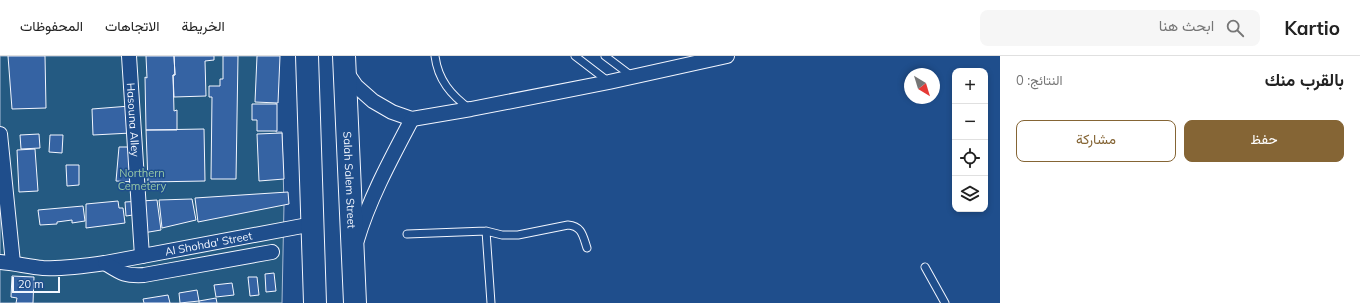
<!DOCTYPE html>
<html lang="ar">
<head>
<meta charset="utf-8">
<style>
	:root { --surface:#fff; --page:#f6f6f6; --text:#222; --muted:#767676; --line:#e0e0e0; --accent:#856535 }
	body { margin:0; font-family:Mulish,Vazirmatn,sans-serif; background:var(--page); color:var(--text); direction:rtl }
	.controls { position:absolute; right:12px; top:12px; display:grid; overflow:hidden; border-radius:8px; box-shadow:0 2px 6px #0003 }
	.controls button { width:36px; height:36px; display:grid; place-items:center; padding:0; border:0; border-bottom:1px solid var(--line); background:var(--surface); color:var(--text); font:20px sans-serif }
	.compass { position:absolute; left:904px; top:12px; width:36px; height:36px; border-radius:50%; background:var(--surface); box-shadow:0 2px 6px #0003; rotate:142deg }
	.scale { position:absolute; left:12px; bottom:10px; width:48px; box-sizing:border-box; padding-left:4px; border:2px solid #f2f6ff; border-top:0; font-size:11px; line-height:14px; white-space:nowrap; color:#f2f6ff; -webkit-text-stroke:3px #1f4e8c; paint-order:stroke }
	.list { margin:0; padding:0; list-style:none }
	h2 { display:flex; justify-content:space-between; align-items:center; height:52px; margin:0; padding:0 16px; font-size:17px }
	h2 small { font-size:13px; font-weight:400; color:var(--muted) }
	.actions { display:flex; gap:8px; padding:12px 16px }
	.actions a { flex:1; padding:9px 0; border:1px solid var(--accent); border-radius:8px; text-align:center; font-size:14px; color:var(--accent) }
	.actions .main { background:var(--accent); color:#fff }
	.icon { flex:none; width:22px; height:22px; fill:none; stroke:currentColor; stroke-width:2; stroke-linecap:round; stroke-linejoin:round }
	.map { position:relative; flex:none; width:1000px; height:247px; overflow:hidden; direction:ltr }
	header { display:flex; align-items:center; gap:24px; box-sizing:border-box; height:56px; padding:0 20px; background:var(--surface); border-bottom:1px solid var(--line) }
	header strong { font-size:19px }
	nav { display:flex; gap:22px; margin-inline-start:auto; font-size:14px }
	.search { width:280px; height:36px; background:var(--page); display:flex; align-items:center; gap:10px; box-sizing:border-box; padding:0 14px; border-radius:8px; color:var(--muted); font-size:15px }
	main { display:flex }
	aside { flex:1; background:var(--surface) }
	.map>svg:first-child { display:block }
	.green { fill:#245a82; stroke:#a8bbd7 }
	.building { fill:#3563a3; stroke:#f2f6ff }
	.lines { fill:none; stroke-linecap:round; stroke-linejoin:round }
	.lane-casing { stroke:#f2f6ff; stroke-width:9 }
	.street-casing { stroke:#f2f6ff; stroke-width:16 }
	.highway-casing { stroke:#f2f6ff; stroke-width:24 }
	.lane { stroke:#1f4e8c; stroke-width:7 }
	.street { stroke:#1f4e8c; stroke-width:14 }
	.highway { stroke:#1f4e8c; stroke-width:22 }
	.labels { text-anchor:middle; stroke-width:3; stroke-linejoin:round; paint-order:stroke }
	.street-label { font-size:11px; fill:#f2f6ff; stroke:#1f4e8c }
	.park-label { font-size:11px; fill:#97c8a6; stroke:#1f4e8c }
</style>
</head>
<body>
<header>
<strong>Kartio</strong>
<div class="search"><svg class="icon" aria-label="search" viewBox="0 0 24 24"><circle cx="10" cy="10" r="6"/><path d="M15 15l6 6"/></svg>ابحث هنا</div>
<nav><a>الخريطة</a><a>الاتجاهات</a><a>المحفوظات</a></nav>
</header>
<main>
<aside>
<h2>بالقرب منك<small>النتائج: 0</small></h2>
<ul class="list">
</ul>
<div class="actions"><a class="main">حفظ</a><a>مشاركة</a></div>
</aside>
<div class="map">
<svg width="1000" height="247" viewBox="0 0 1000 247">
	<rect width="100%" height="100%" fill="#1f4e8c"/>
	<path class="green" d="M0,0H276V76H282L284,148L282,247H0Z"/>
	<path class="building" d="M8,0H45L46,52L12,53Z
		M146,0H174L175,19H173L174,55L177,54V74H146L145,21L147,22Z
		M174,0H214V4L205,5L206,40L174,41L173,19H175Z
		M223,0H238L236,123H211L212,41H209V30H220V23H223Z
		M257,0H280L278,47L255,46Z
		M252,48H277V75H257V64H252Z
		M130,50L131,77L93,79L92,53Z
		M204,73L205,125L148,126L146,74Z
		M282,77L284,123L259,125L257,78Z
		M39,78L40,92L21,93L20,79Z
		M50,79H63L62,97L49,96Z
		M119,91H133L135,126L116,125Z
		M35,93L38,135L19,136L17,94Z
		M66,109H79V129L67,130Z
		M288,136L289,148L198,166L195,142Z
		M192,143L196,164L162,172L159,144Z
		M157,144L161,174L137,178L133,159L126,160L125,146Z
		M118,145L119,152H123L125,167L86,172V148Z
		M83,150L85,165L72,167V164L57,166V168L40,169L38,154Z
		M274,217L276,235L266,236L265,218Z
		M12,220L34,221L33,247H16L17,242L11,241Z
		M248,221H257L259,239L250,240Z
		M232,227L234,239L216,241L214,229Z
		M197,234L199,245L180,247L179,237Z
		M168,239L170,247H144L143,243Z
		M216,242L217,247H199V245Z"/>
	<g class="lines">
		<defs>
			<path id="lane" d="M435,0C438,24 451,39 470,53
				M575,0L609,26
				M605,0L633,21
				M486,175L491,247
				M407,178L486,175L502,179H518L568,169C582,170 583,180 587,192
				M925,211L945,247"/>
			<g id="street">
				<path id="s1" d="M129,0L142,200"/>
				<path d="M345,14L356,30L373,45L392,56L412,63L471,53L609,26L727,0"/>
				<path d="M0,78L13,207"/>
				<path d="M357,184C369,143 392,101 412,63"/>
				<path id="s2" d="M0,206C15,207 29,211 43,212C64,213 85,210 105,207L313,168"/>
				<path d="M105,207C121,217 124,220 144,219L272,196"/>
			</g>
			<g id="highway">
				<path d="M307,0L315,247"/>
				<path id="s3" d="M344,0L355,247"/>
			</g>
		</defs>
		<use href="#lane" class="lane-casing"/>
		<use href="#street" class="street-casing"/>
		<use href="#highway" class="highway-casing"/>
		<use href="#lane" class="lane"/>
		<use href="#street" class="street"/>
		<use href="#highway" class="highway"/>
	</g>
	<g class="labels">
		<g class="street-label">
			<text dy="4" stroke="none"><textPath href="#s1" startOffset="64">Hasouna Alley</textPath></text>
			<text dy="4" stroke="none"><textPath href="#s3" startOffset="124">Salah Salem Street</textPath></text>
			<text dy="4" stroke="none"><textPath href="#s2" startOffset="211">Al Shohda' Street</textPath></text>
		</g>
		<g class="park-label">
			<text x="142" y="121">Northern<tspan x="142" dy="13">Cemetery</tspan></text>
		</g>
	</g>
</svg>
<div class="controls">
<button>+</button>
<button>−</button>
<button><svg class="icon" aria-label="locate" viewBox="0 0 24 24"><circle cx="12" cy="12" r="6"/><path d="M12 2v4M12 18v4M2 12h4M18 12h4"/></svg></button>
<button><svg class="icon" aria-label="layers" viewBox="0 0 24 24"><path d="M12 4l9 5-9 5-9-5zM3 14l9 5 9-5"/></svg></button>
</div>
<svg class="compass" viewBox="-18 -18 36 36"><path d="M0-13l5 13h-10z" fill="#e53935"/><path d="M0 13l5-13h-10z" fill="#767676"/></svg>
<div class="scale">20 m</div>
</div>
</main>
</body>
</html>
